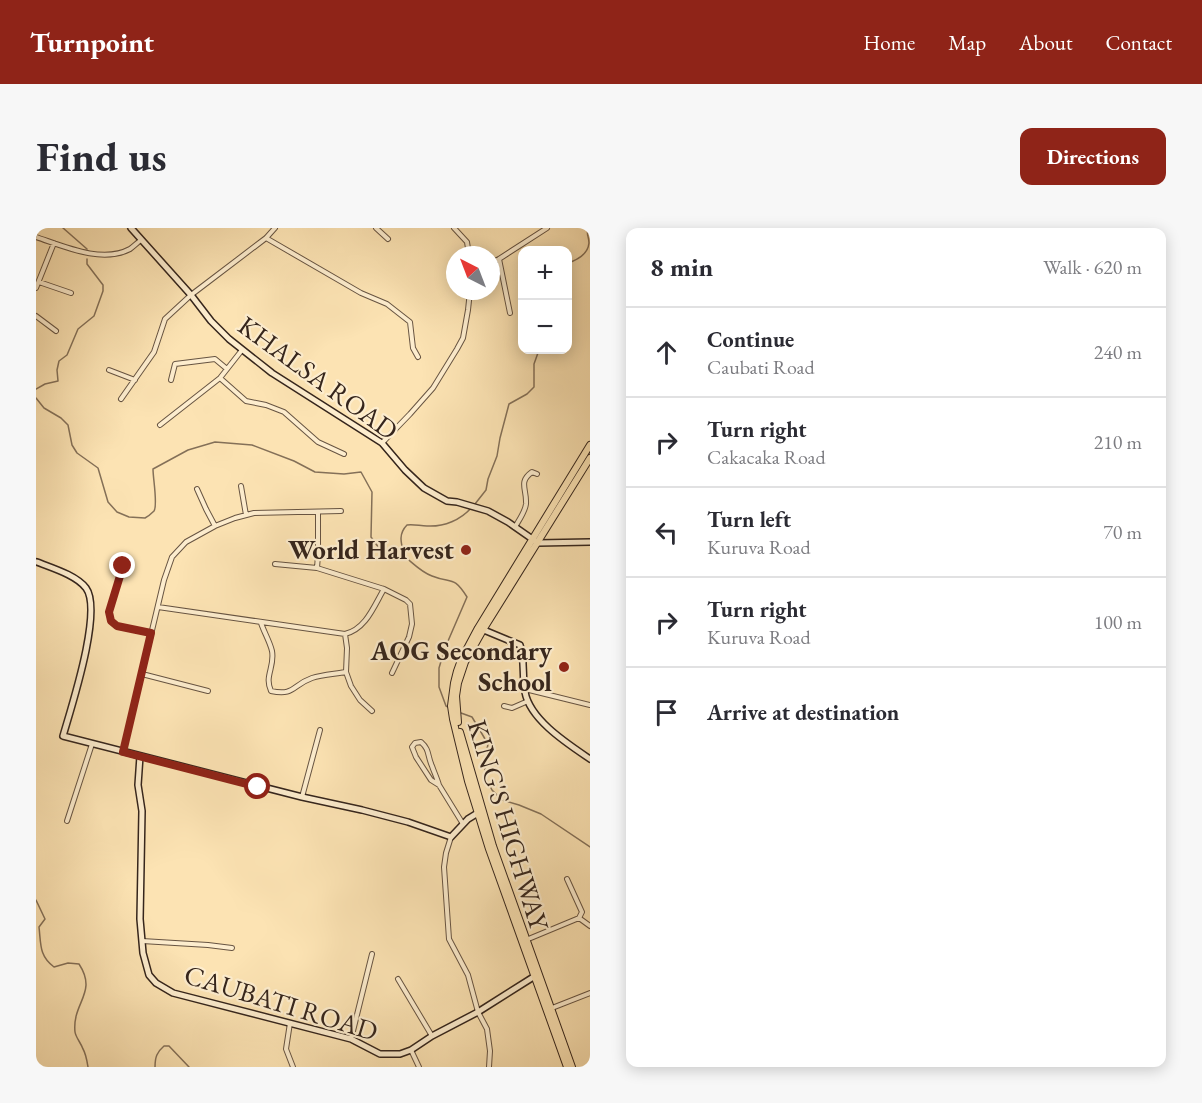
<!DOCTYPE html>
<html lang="en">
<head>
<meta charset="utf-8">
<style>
	:root { --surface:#fff; --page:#f7f7f7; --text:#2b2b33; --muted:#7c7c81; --line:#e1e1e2; --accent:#8f2418 }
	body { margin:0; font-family:"EB Garamond",serif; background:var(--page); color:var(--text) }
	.controls { position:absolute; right:18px; top:18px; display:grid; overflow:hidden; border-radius:12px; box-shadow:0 3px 15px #0003 }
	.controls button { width:54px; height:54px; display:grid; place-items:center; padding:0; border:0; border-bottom:2px solid var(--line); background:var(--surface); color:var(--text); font:30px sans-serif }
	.compass { position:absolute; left:410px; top:18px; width:54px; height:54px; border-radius:50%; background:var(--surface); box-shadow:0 3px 15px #0003; rotate:318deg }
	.stop { position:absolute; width:18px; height:18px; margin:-14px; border:4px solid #8f2418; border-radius:50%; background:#fff }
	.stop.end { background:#8f2418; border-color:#fff; box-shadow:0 2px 6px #0008 }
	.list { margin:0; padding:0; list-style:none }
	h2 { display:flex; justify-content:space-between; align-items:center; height:78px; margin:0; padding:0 24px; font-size:26px }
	h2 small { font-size:20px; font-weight:400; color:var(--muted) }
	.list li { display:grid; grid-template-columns:39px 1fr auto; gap:18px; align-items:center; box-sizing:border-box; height:90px; padding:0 24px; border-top:2px solid var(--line) }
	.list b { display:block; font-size:22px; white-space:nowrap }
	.list p { margin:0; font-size:20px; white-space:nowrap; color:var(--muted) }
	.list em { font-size:20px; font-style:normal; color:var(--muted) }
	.icon { flex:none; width:33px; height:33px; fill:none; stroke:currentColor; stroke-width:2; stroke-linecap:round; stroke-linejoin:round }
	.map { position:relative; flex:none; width:554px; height:839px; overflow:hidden; border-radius:12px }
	header { display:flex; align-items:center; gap:36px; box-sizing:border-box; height:84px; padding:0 30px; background:var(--accent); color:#fff }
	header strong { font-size:28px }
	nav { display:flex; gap:33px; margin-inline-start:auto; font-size:21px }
	.intro { display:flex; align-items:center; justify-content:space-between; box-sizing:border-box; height:144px; padding:0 36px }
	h1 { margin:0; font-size:42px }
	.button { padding:15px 27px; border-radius:12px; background:var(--accent); color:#fff; font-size:21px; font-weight:700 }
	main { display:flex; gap:36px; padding:0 36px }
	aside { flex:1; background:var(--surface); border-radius:12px; box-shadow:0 3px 15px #0003 }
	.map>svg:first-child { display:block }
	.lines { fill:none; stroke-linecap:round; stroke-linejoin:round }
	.stream { stroke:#847058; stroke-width:1.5 }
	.street-casing { stroke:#675442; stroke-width:6 }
	.secondary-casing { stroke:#35251c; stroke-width:8 }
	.highway-casing { stroke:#35251c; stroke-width:8 }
	.street { stroke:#fdedce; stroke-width:4 }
	.secondary { stroke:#fdedce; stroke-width:5 }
	.highway { stroke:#fce3b3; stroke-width:6 }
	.route { stroke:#8f2418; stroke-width:8 }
	.poi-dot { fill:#8f2418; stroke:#fdedce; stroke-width:2 }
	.labels { text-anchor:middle; stroke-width:4.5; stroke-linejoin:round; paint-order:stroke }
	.street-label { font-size:27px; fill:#35251c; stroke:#fdedce }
	.poi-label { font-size:27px; font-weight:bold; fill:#35251c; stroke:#fdedce; text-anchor:end }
</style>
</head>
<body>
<header>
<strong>Turnpoint</strong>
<nav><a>Home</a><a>Map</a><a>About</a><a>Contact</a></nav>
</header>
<div class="intro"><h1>Find us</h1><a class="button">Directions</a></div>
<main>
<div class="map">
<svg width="554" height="839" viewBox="0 0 554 839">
	<rect width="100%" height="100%" fill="#fce3b3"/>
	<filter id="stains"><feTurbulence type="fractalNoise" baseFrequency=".00333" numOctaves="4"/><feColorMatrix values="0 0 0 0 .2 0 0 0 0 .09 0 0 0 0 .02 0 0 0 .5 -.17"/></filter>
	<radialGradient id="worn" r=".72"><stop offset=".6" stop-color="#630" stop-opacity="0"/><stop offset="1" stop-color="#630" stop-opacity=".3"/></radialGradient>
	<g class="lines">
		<path class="stream" d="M27,0L51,21
			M532,35C541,32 552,26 553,15C553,9 550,6 552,0
			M0,161L9,156L22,153L21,142L23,133L31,127L42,101L58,88L67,63V57L51,36V31
			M0,170L8,180L25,190L32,197L36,217L41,225L62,240L72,274L81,284L93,289L109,290C111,289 117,284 118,283C122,277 117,251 117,241L152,222L179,214L216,217L258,233L279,244L308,246L325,244L336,264L335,309L348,327L359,329L368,328C377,335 385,344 396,348C416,356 417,347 431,369L409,420L403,440V459L410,478L412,479
			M439,276L450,262L452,251L461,228L464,210L473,176L491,166L498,159V136L503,122
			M368,327C365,315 362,306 371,297C378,296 384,298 391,298C408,299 425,292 436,279
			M425,485L436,489L452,516L449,532V549L456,562L466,572L483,577L505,586L554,619
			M0,672L9,691L3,699C5,716 3,728 18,739L32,735L43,736C62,765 36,774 39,804C40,810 45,815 47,821C50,826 51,833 52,839
			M119,839C119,829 121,824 128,818H133L153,839"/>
		<defs>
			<path id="street" d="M340,0L352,11
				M418,0L431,14L433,27
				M0,9C27,18 66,36 94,21C98,18 101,15 105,12
				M230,10L325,65L351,76L374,94L377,120L382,129
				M463,31L474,85
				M455,35L463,31L511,0
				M3,54L35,65
				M0,60L18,15
				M0,88L20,103
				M73,142L99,152
				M184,150L210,173L230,177L248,184L282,214L308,226
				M135,152L139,136L179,131L191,141
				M85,171L118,124L129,91L155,67L230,10L239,0
				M124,197L184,150L206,122
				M346,215L374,186L397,160L421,121L427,110L432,82L434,63
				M205,258L210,287
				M161,261L170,281L179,298
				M479,299C483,292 489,284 490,276C491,261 482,254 496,244L501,246
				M239,336L281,340L348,361L370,372L374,376L376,396L373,409L356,445
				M87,338L73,384L75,393L81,398L115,405
				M281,340L282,327V284
				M122,379L309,406C330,401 338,378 348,361
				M225,395C228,404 234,414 236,423C239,439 228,448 235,463C259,468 256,457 276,450C286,447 299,446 310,444
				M309,406L311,420L310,444L315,458L324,472L336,483
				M106,446L172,463
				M489,461L554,477
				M468,478L476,480L492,473
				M87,524L128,352L136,329L150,314L179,298L199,290L218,285L305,283
				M403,557C401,550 398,544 396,538C391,527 394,522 385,514L379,515L376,519L380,529L395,552L403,557L427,596
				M266,569L284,502
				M31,593L56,516
				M415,609L410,625L408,639L413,711L432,747L442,784L451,801L454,823L453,839
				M543,690L554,698
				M490,712L543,690L546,684L531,651
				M106,713L172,717L196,720
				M362,751L396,808
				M516,780L554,765
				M254,795L250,821L257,839
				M315,811L336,726
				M375,822L383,839"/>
			<path id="secondary" d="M95,0L155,67L175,93L193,111L236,145L346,215L369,242L388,260L411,273L421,274L452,283L472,294L502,315L554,314
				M1,334C16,340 40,347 50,360C67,383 35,480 27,508L266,569L326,582L372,594L415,609L432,591L445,583
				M443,400L484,417C489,432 486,448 489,464C494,492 532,516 554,531
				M104,528L102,557L106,583L104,691L107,725L113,747L120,755L137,765L315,811L344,826H364L375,822L396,808L442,784L499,748"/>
			<path id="highway" d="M422,494L420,468L422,455L429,434L447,402L554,230
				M424,504L457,618L536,839
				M531,839L453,621L432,553L417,491L415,478L418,455L421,443L425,432L442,400L554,217"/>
		</defs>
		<use href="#street" class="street-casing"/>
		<use href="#secondary" class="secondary-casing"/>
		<use href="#highway" class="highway-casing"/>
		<use href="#street" class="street"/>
		<use href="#secondary" class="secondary"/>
		<use href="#highway" class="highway"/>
	</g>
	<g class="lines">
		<path class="route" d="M87,338L73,384L75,393L81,398L115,405L87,524L222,559"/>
	</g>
	<g class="poi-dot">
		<circle cx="430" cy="322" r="6"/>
		<circle cx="528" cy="439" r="6"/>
	</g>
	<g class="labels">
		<g class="street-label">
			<text transform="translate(282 150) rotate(36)" y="9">KHALSA ROAD</text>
			<text transform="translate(472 597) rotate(73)" y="9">KING'S HIGHWAY</text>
			<text transform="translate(245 775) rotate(17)" y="9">CAUBATI ROAD</text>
		</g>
		<g class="poi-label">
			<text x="418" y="331">World Harvest</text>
			<text x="516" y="432">AOG Secondary<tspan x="516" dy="31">School</tspan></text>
		</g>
	</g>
	<rect width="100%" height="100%" filter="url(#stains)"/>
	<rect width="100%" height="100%" fill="url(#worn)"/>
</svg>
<div class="controls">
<button>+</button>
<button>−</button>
</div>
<svg class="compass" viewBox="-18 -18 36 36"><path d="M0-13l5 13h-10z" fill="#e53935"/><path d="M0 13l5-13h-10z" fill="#7c7c81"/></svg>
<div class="stop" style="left:222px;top:559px"></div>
<div class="stop end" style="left:87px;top:338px"></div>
</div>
<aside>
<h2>8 min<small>Walk · 620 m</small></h2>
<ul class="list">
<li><svg class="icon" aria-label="ahead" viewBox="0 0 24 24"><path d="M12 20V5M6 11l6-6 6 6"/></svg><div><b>Continue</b><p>Caubati Road</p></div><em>240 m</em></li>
<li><svg class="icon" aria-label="right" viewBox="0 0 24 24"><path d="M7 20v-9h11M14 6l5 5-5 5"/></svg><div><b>Turn right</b><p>Cakacaka Road</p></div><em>210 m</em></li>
<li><svg class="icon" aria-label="left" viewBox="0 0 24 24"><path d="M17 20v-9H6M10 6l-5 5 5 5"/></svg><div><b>Turn left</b><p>Kuruva Road</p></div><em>70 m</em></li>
<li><svg class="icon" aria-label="right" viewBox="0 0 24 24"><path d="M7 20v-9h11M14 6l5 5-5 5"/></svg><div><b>Turn right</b><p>Kuruva Road</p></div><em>100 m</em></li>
<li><svg class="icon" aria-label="arrive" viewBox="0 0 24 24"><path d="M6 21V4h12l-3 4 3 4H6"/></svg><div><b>Arrive at destination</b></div></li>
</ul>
</aside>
</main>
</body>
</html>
